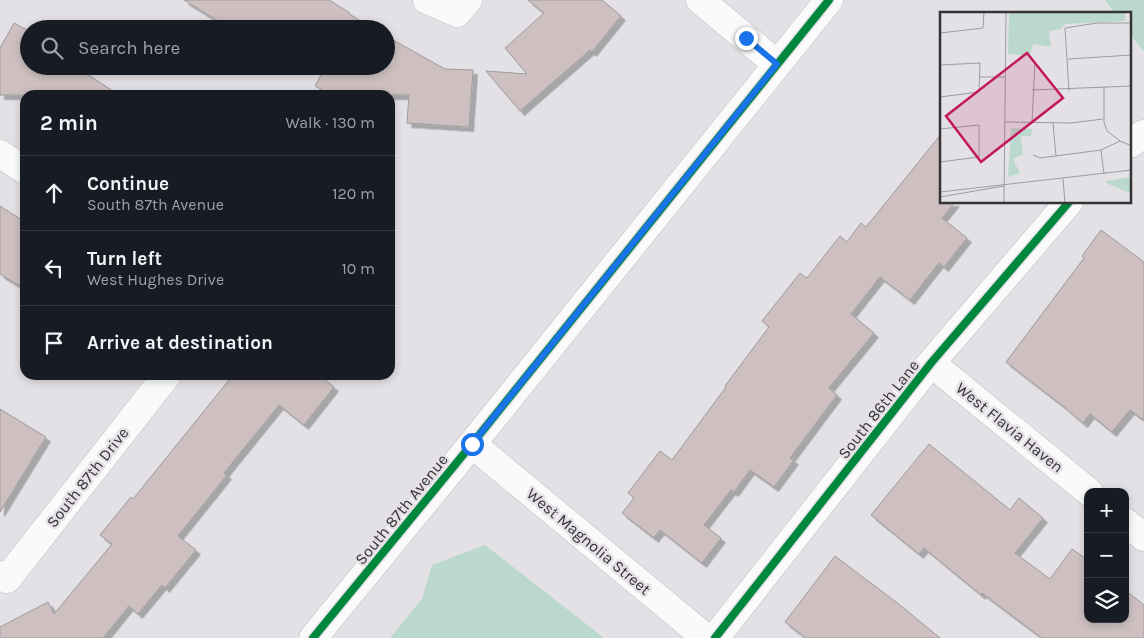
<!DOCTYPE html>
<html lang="en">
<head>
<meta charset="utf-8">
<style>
	:root { --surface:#171b24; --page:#242831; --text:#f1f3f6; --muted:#9ea1a6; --line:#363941 }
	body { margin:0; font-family:Karla,sans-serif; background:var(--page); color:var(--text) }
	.controls { position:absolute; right:15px; bottom:15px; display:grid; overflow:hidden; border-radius:10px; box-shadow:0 2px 8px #0003 }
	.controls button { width:45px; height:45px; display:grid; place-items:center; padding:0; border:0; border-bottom:1px solid var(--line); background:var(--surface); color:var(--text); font:25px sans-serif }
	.stop { position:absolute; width:15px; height:15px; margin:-11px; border:4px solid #1a73e8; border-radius:50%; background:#fff }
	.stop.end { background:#1a73e8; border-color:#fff; box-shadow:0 1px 5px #0008 }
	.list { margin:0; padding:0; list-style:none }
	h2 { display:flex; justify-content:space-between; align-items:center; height:65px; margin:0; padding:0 20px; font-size:21px }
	h2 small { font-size:16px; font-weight:400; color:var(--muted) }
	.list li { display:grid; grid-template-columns:32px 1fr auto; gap:15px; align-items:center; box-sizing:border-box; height:75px; padding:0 20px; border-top:1px solid var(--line) }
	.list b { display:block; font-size:19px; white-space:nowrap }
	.list p { margin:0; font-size:16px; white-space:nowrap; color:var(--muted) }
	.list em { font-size:16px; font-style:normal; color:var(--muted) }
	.icon { flex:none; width:28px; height:28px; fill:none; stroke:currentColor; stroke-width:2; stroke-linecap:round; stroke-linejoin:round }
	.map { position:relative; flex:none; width:1144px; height:638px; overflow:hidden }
	.search { position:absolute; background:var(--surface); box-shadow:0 2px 8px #0003; left:20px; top:20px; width:375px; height:55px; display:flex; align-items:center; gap:12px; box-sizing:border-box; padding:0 18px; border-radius:28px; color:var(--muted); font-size:19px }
	.panel { position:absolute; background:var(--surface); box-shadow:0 2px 8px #0003; left:20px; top:90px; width:375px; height:290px; border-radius:15px }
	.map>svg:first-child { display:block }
	.green { fill:#bad9cc }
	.building { fill:#cec0c0; stroke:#9d9b9d; filter:url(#shadow) }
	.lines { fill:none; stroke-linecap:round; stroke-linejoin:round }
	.minor-casing { stroke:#c0bfc2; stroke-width:29 }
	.minor { stroke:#fbfafb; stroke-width:28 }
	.cycleway-casing { stroke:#e4e0e6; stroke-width:11 }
	.cycleway { stroke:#00873e; stroke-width:8 }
	.route { stroke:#1a73e8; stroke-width:6 }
	.labels { text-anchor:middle; stroke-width:5; stroke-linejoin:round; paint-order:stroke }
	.street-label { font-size:16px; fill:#343335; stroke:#e4e0e6 }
	.inset-road { fill:none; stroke:#9d9b9f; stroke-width:1 }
	.view { fill:#c2185b; fill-opacity:0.15; stroke:#c2185b; stroke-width:2.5 }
	.inset-edge { fill:none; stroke:#343335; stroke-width:2.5 }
</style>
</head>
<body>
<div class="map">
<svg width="1144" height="638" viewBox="0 0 1144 638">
	<defs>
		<filter id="shadow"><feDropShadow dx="4.5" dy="4.5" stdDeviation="0" flood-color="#0004"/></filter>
	</defs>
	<rect width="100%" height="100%" fill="#e3e1e5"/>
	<path class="green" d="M1105,0H1144V52L1130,34V14H1115Z
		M485,545L604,638H390L422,599L432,565Z"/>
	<path class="building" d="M184,0H329L350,13L349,14L374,29H231Z
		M528,0H602L621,16L592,52L590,50L520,111L486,71L527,74L505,48L544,13Z
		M14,23L29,31V66H75L119,95H0V48Z
		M386,36L445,69L473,70L469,127L407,123L409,95H332L315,86L322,73L312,66H386Z
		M942,133V202H955L942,218L967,238L944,267L939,263L910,300L880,277L851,314L874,333L829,388L837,395L790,458L794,460L774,487L750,470L734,492L731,490L704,525L721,538L702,563L660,530L654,538L622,513L634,498L628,493L660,451L672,460L726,387L725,386L769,327L762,321L800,273L807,278L840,236L847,242L861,223L866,227Z
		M0,206L25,222V289L0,274Z
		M1101,230L1144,262V420L1130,410L1112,432L1090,414L1083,423L1063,406L1006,362L1084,258L1082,256Z
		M233,375H319L334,387L304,425L279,405L224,473L227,475L178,536L196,550L165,588L162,585L138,614L129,606L103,638H0V627L48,602L54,614L112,544L100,535L131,497L133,499Z
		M0,409L46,437L0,512Z
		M929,444L1010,510L1019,498L1043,518L1015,553L1050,579L1072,549L1088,560V619H1125V590L1144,605V638H1042L982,593L981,595L924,548L919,554L871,515Z
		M835,556L900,605L940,638H806L785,622Z"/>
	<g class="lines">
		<defs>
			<path id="minor" d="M427,0L457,13L468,0
				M700,0L777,64
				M1130,144L1143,134
				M0,154L25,170
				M931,363L1089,492
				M472,444L706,638
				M1125,522L1144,537
				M0,575L7,579L167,375
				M313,638L472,444L829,0
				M715,638L931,363L1069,202"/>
		</defs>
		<use href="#minor" class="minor-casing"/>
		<use href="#minor" class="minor"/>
		<defs>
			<path id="cycleway" d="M313,638L472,444L829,0
				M715,638L931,363L1069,202"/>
		</defs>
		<use href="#cycleway" class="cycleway-casing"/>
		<use href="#cycleway" class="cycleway"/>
	</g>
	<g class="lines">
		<path class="route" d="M472,444L777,64L746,38"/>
	</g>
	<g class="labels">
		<g class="street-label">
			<text transform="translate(878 409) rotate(-52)" y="6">South 86th Lane</text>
			<text transform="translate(1010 427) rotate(39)" y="6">West Flavia Haven</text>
			<text transform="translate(87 477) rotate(-52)" y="6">South 87th Drive</text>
			<text transform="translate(401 509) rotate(-51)" y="6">South 87th Avenue</text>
			<text transform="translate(589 541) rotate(40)" y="6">West Magnolia Street</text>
		</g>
	</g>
	<g transform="translate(940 12)">
		<rect width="191" height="191" fill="#e3e1e5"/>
		<path d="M69,0H185V9L125,12L121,17L109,19L111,35L93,32L90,44L68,42ZM71,116L92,117L91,124H81L83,142L73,147L80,161L68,165ZM191,165L190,181L166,171V169Z" fill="#bad9cc"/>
		<path class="inset-road" d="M0,21L43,16L44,0M128,47L192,43M0,53L40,51L39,80L0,85M40,65H65M164,74V110L167,119L180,129M92,78L192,74M129,79L125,16L157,11H192M64,110L131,111L163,107M92,110L95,50M113,111L116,144M0,117L39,113V145L0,150M161,138L164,162M93,143L100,146L161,138L180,129L192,134M123,167L125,191M0,180L192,158M0,185L64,174M64,191L66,0M129,191H161"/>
		<path class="view" d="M87,41L123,86L41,150L6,104Z"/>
		<rect width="191" height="191" class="inset-edge"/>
	</g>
</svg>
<div class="controls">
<button>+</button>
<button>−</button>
<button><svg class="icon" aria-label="layers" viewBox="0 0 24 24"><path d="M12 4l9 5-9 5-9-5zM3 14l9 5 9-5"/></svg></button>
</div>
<div class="stop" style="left:472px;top:444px"></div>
<div class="stop end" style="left:746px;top:38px"></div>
<div class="search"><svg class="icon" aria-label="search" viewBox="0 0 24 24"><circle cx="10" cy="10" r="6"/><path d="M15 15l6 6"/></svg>Search here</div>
<section class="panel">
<h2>2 min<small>Walk · 130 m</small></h2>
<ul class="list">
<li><svg class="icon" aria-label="ahead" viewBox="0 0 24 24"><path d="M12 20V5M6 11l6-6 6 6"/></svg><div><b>Continue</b><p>South 87th Avenue</p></div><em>120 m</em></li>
<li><svg class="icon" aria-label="left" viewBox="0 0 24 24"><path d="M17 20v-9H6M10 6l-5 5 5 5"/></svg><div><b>Turn left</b><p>West Hughes Drive</p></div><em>10 m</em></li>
<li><svg class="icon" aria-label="arrive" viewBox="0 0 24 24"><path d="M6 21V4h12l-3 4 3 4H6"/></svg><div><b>Arrive at destination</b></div></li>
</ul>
</section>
</div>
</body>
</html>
